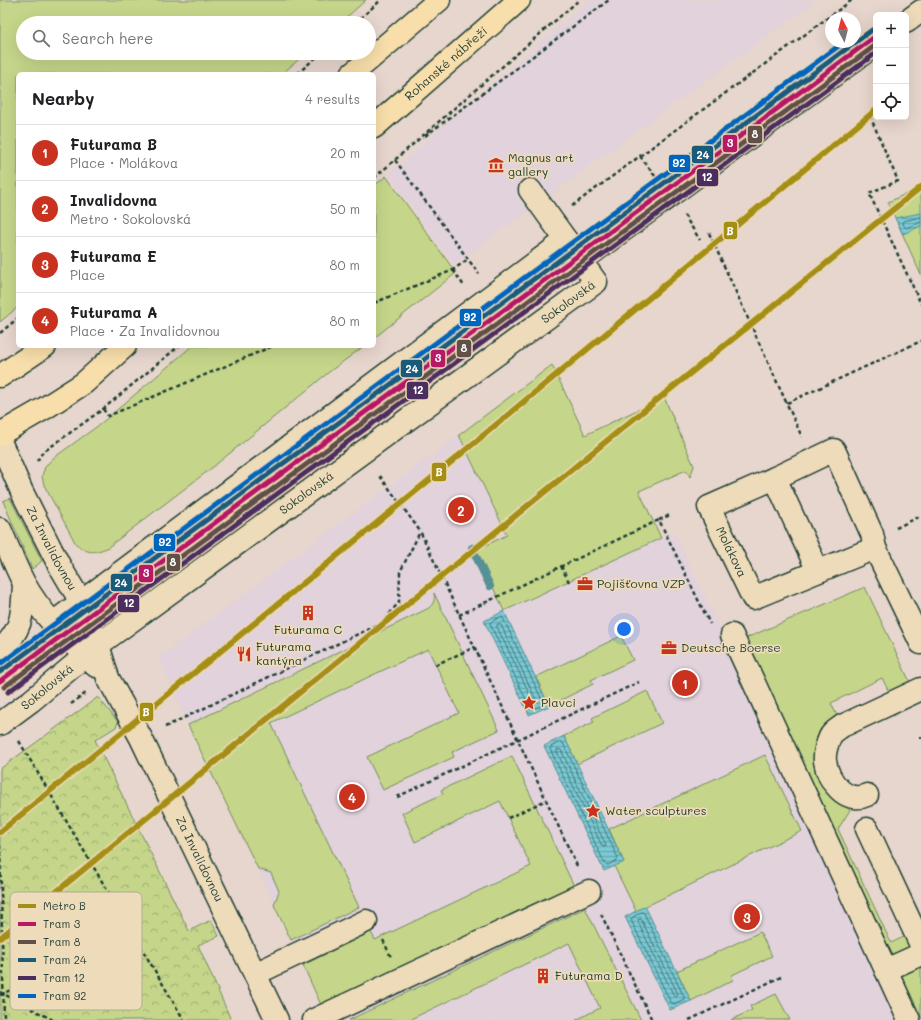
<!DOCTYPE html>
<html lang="en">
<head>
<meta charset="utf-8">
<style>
	:root { --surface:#fff; --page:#f2f2f2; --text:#202124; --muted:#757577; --line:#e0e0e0; --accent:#c8321e }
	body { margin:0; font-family:Mali,sans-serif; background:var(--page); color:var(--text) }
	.controls { position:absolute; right:12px; top:12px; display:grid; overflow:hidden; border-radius:6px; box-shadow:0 4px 16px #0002 }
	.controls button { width:36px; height:36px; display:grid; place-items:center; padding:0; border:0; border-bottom:1px solid var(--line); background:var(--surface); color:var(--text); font:20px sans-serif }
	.compass { position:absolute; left:825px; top:12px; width:36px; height:36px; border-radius:50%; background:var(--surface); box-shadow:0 4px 16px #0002; rotate:353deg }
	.you { position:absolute; left:624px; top:629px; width:14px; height:14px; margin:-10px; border:3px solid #fff; border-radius:50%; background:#1a73e8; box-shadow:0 0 0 6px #1a73e833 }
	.badge { display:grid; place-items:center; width:26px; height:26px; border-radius:50%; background:var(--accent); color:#fff; font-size:13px; font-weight:700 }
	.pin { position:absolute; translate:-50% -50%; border:2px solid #fff; box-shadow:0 1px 4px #0006 }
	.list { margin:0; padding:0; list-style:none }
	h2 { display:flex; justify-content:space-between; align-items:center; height:52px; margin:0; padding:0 16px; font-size:17px }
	h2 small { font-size:13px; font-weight:400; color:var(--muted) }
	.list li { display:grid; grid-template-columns:26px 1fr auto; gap:12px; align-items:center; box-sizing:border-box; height:56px; padding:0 16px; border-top:1px solid var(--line) }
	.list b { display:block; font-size:15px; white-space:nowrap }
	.list p { margin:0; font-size:13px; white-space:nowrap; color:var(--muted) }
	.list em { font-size:13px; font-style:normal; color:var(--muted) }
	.icon { flex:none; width:22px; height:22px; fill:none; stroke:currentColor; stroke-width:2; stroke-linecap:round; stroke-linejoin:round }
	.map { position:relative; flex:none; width:921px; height:1020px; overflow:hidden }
	.search { position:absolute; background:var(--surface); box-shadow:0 4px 16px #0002; left:16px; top:16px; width:360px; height:44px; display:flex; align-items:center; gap:10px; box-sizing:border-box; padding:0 14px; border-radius:22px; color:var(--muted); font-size:15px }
	.panel { position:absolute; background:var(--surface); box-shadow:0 4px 16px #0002; left:16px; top:72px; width:360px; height:276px; border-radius:6px }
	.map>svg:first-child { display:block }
	.built { fill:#e2d2db }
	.grass { fill:#c5d68a; stroke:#728a5f }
	.forest { fill:url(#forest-crowns); stroke:#728a5f }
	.water { fill:url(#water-rules); stroke:#569195 }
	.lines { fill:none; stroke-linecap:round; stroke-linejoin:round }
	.shore { stroke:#437574; stroke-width:1 }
	.stream { stroke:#569195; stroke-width:8 }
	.minor-casing { stroke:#1f3d34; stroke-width:25 }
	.major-casing { stroke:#1f3d34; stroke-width:25 }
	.path { stroke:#1f3d34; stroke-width:2.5; stroke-dasharray:4 3; stroke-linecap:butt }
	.minor { stroke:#eedbb9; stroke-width:22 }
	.major { stroke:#f8deab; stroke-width:22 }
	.tram-1-casing { stroke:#eedbb9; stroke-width:8 }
	.tram-2-casing { stroke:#eedbb9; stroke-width:8 }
	.tram-3-casing { stroke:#eedbb9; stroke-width:8 }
	.tram-4-casing { stroke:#eedbb9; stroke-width:8 }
	.tram-5-casing { stroke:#eedbb9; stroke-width:8 }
	.tram-1 { stroke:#b71965; stroke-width:5 }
	.tram-2 { stroke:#605047; stroke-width:5 }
	.tram-3 { stroke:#1a5a7b; stroke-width:5 }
	.tram-4 { stroke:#4c2d5f; stroke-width:5 }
	.tram-5 { stroke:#0065bd; stroke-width:5 }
	.metro-1-casing { stroke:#eedbb9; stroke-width:9 }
	.metro-1 { stroke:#a48e15; stroke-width:6 }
	.labels { text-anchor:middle; stroke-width:3.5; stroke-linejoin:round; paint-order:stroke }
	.street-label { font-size:12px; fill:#1f3d34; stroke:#eedbb9 }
	.poi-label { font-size:12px; fill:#1f3d34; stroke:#eedbb9; text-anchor:start }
	.key { fill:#eedbb9; stroke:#b0ac91; stroke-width:1 }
	.key-label { font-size:11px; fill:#1f3d34 }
	.line-badge { stroke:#eedbb9; stroke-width:1.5 }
	.badge-label { font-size:11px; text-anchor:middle; font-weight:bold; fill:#fff }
</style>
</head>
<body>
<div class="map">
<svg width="921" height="1020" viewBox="0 0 921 1020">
	<defs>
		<pattern id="forest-crowns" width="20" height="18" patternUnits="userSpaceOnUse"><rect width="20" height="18" fill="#c5d68a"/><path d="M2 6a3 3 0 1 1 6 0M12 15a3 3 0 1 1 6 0" fill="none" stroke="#9faf72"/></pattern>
		<pattern id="water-rules" width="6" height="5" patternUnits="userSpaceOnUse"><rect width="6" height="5" fill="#7ac9d5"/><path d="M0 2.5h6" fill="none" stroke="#63a4ae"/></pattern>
	</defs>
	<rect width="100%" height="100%" fill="#e7d6cd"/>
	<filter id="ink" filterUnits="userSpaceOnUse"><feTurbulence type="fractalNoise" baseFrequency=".025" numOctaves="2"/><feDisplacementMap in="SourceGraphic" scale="8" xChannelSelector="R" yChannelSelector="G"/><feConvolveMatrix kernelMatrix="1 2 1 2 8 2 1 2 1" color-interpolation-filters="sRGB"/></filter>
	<g filter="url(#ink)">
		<path class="built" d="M589,0H817L454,265L388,174Z
			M459,435L507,535L504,611L674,532L729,646L916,1020H328L258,869L188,725L159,657Z"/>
		<path class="grass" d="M0,0H366L340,23H23V53H306L282,74H18V307L0,322Z
			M386,176L456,273L374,338V186Z
			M921,187V275L888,202Z
			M192,346H364L329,372L213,467L107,548C93,553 88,554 76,544L44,485L42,476L45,467L52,459L99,425Z
			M552,365L585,435L664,397L694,466L690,477L686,470L639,491L661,538L504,611L476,550L507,535L459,435Z
			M10,498L42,561L32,569L3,501Z
			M865,587L910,682L889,692L882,678L831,703L837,716L827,724L829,793L839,803L850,810L838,829L891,943L910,934L921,957V1020H916L744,639Z
			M434,593L499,730L452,752L454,757L383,790L367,757L459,713L428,649L271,723L359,907L291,940L274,905L279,891L271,873L258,869L188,725L429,608C434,603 435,600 434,593Z
			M621,636L633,660L591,680L593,684L549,706L536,677Z
			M647,691L662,723L577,764L564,736L594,722L592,718Z
			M765,755L802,831L636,911L614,866L624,862L609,829Z
			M512,756L574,886L322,1007L303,965L371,932L375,940L381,937L531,866L500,801L415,842L402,813L443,794L441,790Z
			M585,908L641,1020H576L600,1008L569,943L413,1018V1020H349Z
			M760,932L772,956L732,975L733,980L691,1001L677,971Z
			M776,994L790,1020H731L752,1010L750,1006Z"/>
		<path class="forest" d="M98,697L118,722L116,727L95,740L189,931L211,920L219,936L198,945L231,1020H0V769Z"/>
		<path class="water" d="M921,213V226L903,234L895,218Z
			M504,611L549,706L529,715L484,621Z
			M564,736L624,862L604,871L544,746Z
			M645,906L691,1001L670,1010L625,917Z"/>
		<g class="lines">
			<path class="shore" d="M921,217L903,221L902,223L906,228L921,222
				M501,617L503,618L543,702L542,705L533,709L530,708L490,624L491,622Z
				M498,624L501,625L536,700L535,702L533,701L497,627Z
				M561,742L563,743L618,858L617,860L608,865L605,864L550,749L551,747Z
				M558,749L561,750L600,833L606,845L605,847L602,846L557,752Z
				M642,912L644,913L684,997V999L674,1004L671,1003L631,920L632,918Z
				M641,919L678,994L676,997L674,996L638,922V920Z"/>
			<path class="stream" d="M472,548L490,586"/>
			<defs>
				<g id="minor">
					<path d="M906,22L921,11"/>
					<path d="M530,190L566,240"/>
					<path d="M581,261L876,44"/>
					<path id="s1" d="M0,441L22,492L58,563L81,602L98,645L108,678L141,738L277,1020"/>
					<path d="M775,478L818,571"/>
					<path d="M0,529C8,547 15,566 24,583C41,615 70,641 96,666"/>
					<path d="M875,548L753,598L709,507L775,478L834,450L872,534L875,548L921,643"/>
					<path d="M732,635L909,1020"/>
					<path d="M0,650C24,629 22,613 24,584"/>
					<path id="s2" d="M0,724L31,701L98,645L596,282L566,240L53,623"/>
					<path d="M867,795C846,805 828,781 825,761C824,753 827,744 830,737C832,732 838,729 842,726L921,689"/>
					<path d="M867,829L921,945"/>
					<path d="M886,970L921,954"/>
					<path d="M255,974L366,921"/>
					<path d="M314,1020L589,891"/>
				</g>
				<g id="major">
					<path d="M352,74L439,0"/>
					<path id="s3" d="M374,127L519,0"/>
					<path d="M0,376L45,346"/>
					<path d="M0,434L45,408L84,383L125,346"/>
				</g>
			</defs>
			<use href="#minor" class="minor-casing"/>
			<use href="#major" class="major-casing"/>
			<path class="path" d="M355,23L381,0
				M297,74L321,53
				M870,116L898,181L869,193L921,304
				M425,136L609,0
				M640,156L655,176
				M395,160L479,274
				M374,178L579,0
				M572,206L852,0
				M684,215L700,240
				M709,233L802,437
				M453,270L464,286
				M374,303L453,270L468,259
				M0,333L18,318
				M787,403L921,341
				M103,409L108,416L273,346
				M37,461L42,453L103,409L179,346
				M380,476L420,531L578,868
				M659,520L670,515
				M896,528L921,516
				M561,566L569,582
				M459,615L659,520L710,624
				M435,665L475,647
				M71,704L86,693
				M165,727L383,622L399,602L400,572L420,532
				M921,736V739
				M19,741L184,1020
				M397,797L639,682
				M508,818L546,800
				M0,845L4,1020
				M601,914L652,1020
				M383,940L391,957
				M0,992L53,1020
				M0,995L132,932
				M689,1020L781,977"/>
			<use href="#minor" class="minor"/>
			<use href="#major" class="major"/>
			<defs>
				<path id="tram-1" d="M0,681L876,36"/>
				<path id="tram-2" d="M4,687L876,45"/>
				<path id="tram-3" d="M0,672L872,30"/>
				<path id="tram-4" d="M8,692L876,53"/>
				<path id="tram-5" d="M0,664L844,42"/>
			</defs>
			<use href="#tram-1" class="tram-1-casing"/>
			<use href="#tram-2" class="tram-2-casing"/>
			<use href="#tram-3" class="tram-3-casing"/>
			<use href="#tram-4" class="tram-4-casing"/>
			<use href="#tram-5" class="tram-5-casing"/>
			<use href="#tram-1" class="tram-1"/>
			<use href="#tram-2" class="tram-2"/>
			<use href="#tram-3" class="tram-3"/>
			<use href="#tram-4" class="tram-4"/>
			<use href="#tram-5" class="tram-5"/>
			<defs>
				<path id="metro-1" d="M0,832L439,472L876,110
					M0,938L631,421L921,187"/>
			</defs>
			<use href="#metro-1" class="metro-1-casing"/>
			<use href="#metro-1" class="metro-1"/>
		</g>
	</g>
	<defs>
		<symbol id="museum-bare" viewBox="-9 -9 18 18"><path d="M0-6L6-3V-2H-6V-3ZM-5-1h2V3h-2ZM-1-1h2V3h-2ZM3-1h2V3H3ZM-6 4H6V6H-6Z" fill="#c8321e" stroke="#eedbb9" stroke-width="2.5" paint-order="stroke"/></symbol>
		<symbol id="office-bare" viewBox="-9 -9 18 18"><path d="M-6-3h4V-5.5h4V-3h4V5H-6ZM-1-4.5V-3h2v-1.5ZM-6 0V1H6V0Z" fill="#c8321e" stroke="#eedbb9" stroke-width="2.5" paint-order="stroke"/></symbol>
		<symbol id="building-bare" viewBox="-9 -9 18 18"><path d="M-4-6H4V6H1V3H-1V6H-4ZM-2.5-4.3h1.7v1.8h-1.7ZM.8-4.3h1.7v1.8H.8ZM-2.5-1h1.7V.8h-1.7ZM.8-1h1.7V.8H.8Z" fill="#c8321e" stroke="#eedbb9" stroke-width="2.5" paint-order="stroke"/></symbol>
		<symbol id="restaurant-bare" viewBox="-9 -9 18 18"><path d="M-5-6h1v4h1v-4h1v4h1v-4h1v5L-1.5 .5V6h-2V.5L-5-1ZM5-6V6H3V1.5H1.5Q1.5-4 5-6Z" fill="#c8321e" stroke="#eedbb9" stroke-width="2.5" paint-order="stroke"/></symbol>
		<symbol id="sight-bare" viewBox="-9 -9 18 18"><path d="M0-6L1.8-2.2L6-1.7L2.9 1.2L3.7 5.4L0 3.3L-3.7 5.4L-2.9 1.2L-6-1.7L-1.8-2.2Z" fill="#c8321e" stroke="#eedbb9" stroke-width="2.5" paint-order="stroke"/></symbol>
	</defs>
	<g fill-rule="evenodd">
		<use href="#museum-bare" x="485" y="154" width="22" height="22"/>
		<use href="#office-bare" x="574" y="573" width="22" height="22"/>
		<use href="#building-bare" x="297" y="602" width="22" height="22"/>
		<use href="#office-bare" x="658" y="637" width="22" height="22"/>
		<use href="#restaurant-bare" x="233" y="643" width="22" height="22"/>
		<use href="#sight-bare" x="518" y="692" width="22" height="22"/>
		<use href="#sight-bare" x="582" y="800" width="22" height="22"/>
		<use href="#building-bare" x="532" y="965" width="22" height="22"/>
	</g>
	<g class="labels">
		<g class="street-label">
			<text dy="4" stroke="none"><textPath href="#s3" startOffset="96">Rohanské nábřeží</textPath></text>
			<text dy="4" stroke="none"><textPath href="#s2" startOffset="708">Sokolovská</textPath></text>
			<text dy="4" stroke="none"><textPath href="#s2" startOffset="384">Sokolovská</textPath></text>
			<text dy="4" stroke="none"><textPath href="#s1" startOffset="119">Za Invalidovnou</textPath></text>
			<text transform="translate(731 552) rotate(64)" y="4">Molákova</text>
			<text dy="4" stroke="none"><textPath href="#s2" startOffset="60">Sokolovská</textPath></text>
			<text dy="4" stroke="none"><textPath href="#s1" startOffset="464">Za Invalidovnou</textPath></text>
		</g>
		<g class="poi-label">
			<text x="508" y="162">Magnus art<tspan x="508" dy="14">gallery</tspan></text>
			<text x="597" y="588">Pojišťovna VZP</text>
			<text x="308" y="634" text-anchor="middle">Futurama C</text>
			<text x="256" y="651">Futurama<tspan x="256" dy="14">kantýna</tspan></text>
			<text x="681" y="652">Deutsche Boerse</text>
			<text x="541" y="707">Plavci</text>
			<text x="605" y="815">Water sculptures</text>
			<text x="555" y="980">Futurama D</text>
		</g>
	</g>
	<rect x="10" y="892" width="132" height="118" rx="6" class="key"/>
	<rect x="18" y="904" width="18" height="4" fill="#a48e15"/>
	<rect x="18" y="922" width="18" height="4" fill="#b71965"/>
	<rect x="18" y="940" width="18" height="4" fill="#605047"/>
	<rect x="18" y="958" width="18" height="4" fill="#1a5a7b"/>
	<rect x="18" y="976" width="18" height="4" fill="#4c2d5f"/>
	<rect x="18" y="994" width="18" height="4" fill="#0065bd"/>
	<g class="key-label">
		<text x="43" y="910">Metro B</text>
		<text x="43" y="928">Tram 3</text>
		<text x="43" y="946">Tram 8</text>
		<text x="43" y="964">Tram 24</text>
		<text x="43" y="982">Tram 12</text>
		<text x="43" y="1000">Tram 92</text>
	</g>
	<g class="line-badge">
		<rect x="747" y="125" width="16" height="19" rx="4" fill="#605047"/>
		<rect x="722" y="134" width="16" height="19" rx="4" fill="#b71965"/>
		<rect x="691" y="145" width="23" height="19" rx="4" fill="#1a5a7b"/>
		<rect x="668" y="154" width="23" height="19" rx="4" fill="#0065bd"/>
		<rect x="696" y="168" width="23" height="19" rx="4" fill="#4c2d5f"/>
		<rect x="723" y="221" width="15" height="19" rx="4" fill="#a48e15"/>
		<rect x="459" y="308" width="23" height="19" rx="4" fill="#0065bd"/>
		<rect x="456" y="339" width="16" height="19" rx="4" fill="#605047"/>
		<rect x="430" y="349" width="16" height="19" rx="4" fill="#b71965"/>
		<rect x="400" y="359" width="23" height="19" rx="4" fill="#1a5a7b"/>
		<rect x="406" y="381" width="23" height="19" rx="4" fill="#4c2d5f"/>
		<rect x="431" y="462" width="16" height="20" rx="4" fill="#a48e15"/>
		<rect x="153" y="533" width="23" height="19" rx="4" fill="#0065bd"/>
		<rect x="166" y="553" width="15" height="19" rx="4" fill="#605047"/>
		<rect x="138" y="564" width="16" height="19" rx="4" fill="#b71965"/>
		<rect x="110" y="573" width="23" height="19" rx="4" fill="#1a5a7b"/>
		<rect x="117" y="594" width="23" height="19" rx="4" fill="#4c2d5f"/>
		<rect x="139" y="702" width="15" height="20" rx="4" fill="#a48e15"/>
	</g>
	<g class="badge-label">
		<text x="755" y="138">8</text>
		<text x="730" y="147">3</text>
		<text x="703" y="159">24</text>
		<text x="679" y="167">92</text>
		<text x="707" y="181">12</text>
		<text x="730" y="235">B</text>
		<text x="470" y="321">92</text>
		<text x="464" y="352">8</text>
		<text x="438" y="362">3</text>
		<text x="412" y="373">24</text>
		<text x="418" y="394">12</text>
		<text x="439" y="476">B</text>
		<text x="165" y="546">92</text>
		<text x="173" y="566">8</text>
		<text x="146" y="577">3</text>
		<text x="121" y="587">24</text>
		<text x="129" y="607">12</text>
		<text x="146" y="716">B</text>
	</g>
</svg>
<div class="controls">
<button>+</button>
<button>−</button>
<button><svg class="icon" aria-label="locate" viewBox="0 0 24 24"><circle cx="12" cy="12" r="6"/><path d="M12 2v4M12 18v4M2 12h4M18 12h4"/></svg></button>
</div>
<svg class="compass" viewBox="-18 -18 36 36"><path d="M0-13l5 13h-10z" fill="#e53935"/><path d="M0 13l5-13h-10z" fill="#757577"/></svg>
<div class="you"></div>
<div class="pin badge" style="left:685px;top:683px">1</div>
<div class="pin badge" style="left:461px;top:510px">2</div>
<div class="pin badge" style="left:747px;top:917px">3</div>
<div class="pin badge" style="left:352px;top:797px">4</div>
<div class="search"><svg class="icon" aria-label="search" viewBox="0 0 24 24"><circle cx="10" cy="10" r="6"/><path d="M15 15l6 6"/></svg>Search here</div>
<section class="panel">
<h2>Nearby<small>4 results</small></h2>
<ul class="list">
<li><span class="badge">1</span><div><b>Futurama B</b><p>Place · Molákova</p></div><em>20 m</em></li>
<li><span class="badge">2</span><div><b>Invalidovna</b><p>Metro · Sokolovská</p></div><em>50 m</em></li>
<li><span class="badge">3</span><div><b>Futurama E</b><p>Place</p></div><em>80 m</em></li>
<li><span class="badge">4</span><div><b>Futurama A</b><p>Place · Za Invalidovnou</p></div><em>80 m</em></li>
</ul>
</section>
</div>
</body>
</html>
